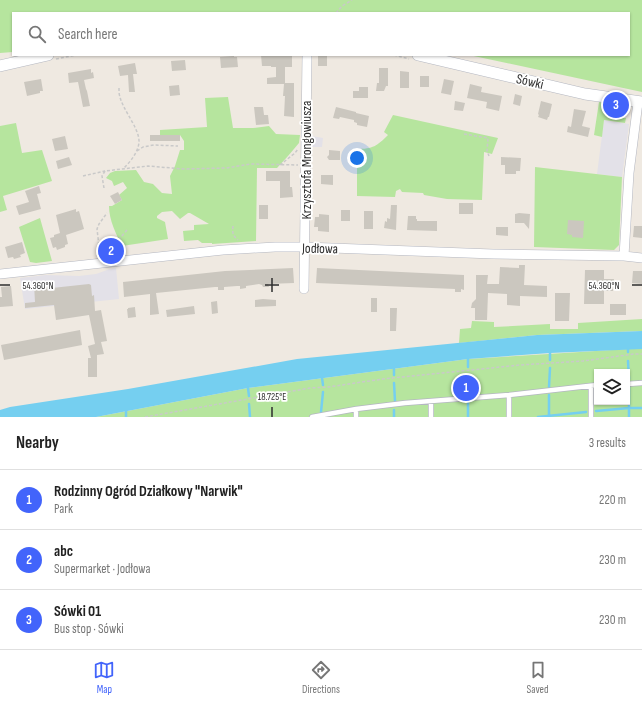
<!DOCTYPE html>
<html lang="en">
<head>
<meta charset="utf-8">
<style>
	:root { --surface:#fff; --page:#f2f2f2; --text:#222; --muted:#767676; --line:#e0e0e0; --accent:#4264fb }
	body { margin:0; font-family:"Sofia Sans Condensed",sans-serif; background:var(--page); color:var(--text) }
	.controls { position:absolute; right:12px; bottom:12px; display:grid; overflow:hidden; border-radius:0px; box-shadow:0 1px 3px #0004 }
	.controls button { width:36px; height:36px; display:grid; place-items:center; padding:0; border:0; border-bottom:1px solid var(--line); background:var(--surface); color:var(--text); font:20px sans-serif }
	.you { position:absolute; left:357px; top:158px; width:14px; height:14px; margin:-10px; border:3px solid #fff; border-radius:50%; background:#1a73e8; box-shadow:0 0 0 6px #1a73e833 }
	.badge { display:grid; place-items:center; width:26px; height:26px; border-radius:50%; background:var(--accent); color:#fff; font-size:13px; font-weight:700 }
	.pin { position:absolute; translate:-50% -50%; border:2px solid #fff; box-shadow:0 1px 4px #0006 }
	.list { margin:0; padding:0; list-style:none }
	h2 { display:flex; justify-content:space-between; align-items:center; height:52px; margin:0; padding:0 16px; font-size:17px }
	h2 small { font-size:13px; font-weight:400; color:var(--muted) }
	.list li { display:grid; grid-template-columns:26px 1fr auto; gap:12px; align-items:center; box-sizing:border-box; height:60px; padding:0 16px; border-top:1px solid var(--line) }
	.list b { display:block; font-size:15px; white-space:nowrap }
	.list p { margin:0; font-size:13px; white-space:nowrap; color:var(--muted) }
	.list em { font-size:13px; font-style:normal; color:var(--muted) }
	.icon { flex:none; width:22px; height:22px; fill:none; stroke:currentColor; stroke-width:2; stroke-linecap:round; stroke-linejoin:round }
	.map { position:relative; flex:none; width:642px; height:417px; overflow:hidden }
	.search { position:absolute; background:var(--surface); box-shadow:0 1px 3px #0004; left:12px; right:12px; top:12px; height:44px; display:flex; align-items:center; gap:10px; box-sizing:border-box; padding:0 14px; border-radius:0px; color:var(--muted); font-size:15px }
	.sheet { height:232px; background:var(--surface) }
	nav { display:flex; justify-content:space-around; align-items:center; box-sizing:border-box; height:56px; border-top:1px solid var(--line); background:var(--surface); font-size:11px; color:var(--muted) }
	nav a { display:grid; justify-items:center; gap:2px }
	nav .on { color:var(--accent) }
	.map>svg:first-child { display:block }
	.industrial { fill:#e3e1e8 }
	.green { fill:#b6e59e; fill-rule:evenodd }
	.water { fill:#75cff0 }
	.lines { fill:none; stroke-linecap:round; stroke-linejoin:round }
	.stream { stroke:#75cff0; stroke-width:2.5 }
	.building { fill:#cbc7bf }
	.service-casing { stroke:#b4b7c1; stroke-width:6 }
	.minor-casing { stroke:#b4b7c1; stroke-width:10 }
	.tertiary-casing { stroke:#b4b7c1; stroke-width:12 }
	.path { stroke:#c9c9c9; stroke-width:1.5; stroke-dasharray:3 2; stroke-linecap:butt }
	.service { stroke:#fff; stroke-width:4.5 }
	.minor { stroke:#fff; stroke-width:9 }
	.tertiary { stroke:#fff; stroke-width:11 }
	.ticks { fill:none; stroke:#2e2e2e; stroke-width:1.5 }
	.labels { text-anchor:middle; stroke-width:3.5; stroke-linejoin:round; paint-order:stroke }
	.street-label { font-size:14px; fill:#2e2e2e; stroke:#fff }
	.ticks-label { font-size:10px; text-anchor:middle; fill:#2e2e2e; stroke:#fff; stroke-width:3.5; stroke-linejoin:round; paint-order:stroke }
</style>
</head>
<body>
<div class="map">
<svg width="642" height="417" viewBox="0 0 642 417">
	<rect width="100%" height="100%" fill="#efe9e1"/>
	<path class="industrial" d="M604,120L629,124L622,177L597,174Z
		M312,136L323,138L322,147H312Z
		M116,268L119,299L25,309L20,278L46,275L79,276L96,274L110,269Z"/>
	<path class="green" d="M0,0H642V92L469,55H629V13H13V52L0,53Z
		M228,97L233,128H253L269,126L276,134L300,135L299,143L288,156L277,168H257L256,241L212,244V243H202L198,240L184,241L183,231L194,230V225L209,224L190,213H188L180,219L172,211L162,212L157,216V218L165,222L168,239L122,246C116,234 109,220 109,206H112L122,200L119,195L127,188L123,182L114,186L112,181L106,178L110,173L115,171L136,170L144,182L153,184L162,193L172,194L170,176L175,166L180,150H184V141L180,135H160V130L207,127L205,98Z
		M599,102L615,104V106L622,108V109H624V118H626L625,123L604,120L602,137L594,135Z
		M393,115L498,138L492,154L484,152L482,200L447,199L424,195L423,193L402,192L400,189L396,191L395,197L357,196V149C373,149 377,146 388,135L384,132Z
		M16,123L22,153L42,150L52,181L3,196L7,210L0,212V126Z
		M535,167L622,177L619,245L614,250L534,247Z
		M40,218L52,261L36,263L30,262L19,227Z
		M642,319V331L537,335L459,343L460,329L471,328L472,321L494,322V327L550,324V329H578V323Z
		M628,349H642V417H96L248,388L468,359ZM597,372H627V402H597Z"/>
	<path class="water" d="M642,331V349L550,353L468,359L248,388L96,417H0V410L10,407L128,389L297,359L537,335Z"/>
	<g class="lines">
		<path class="stream" d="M628,349V352
			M550,353V360
			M468,359V367
			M628,361L629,379
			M394,369V375
			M322,378L323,385
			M394,383L395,401
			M549,387L550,368
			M629,387V417
			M248,388L249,396
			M468,394L469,375
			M249,404L250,417
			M126,411V417
			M596,411L629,408H642
			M321,412L323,392
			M394,417V410
			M468,417V402
			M538,417L586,412
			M549,417V395"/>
	</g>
	<path class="building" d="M261,55H292V67H285V83H294V117L284,116L285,96H283L284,84H267V78L276,77V67H271V66H262Z
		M318,55H327V66H318Z
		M234,56V57H237L238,67L221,68L220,57Z
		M185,60L186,70L172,71L171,61Z
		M135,63L137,74H133L135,92H129L128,75L120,76L118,66Z
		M379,68H388V86H386L384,91H376L377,83H379Z
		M91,69V73L93,72L94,78L84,80L86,89L87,91L90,106L83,107L78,82L69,83L68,73Z
		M400,71L409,72V88H400Z
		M420,76H429V87H420Z
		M41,79L43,91H40V93L27,96L24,82Z
		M444,79L454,81L451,95L441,93Z
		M470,84L482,87L481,92L502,96L499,111L486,108L487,102L467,98Z
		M179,85L180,95L170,96L169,86Z
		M359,87H368V98H353V91H359Z
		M515,94L522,96L520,106L513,104Z
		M455,101L465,103L463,111L454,110Z
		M541,101L552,104L549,117H548L547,120L538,117L539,115L538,114Z
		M254,107H263L264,115H268L269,124L256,125Z
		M336,107L356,112V113L369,116L367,127L357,125V123L354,122V120L340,117L339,119L333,118Z
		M574,109L586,111L582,126L590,128L588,137L567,132L568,126L571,127Z
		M150,135H180V141H150Z
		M65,136L68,149L55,151L52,139Z
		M329,150L340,151V160H329L327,157L329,155Z
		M69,157L72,165L58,169L56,161Z
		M501,157L521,158L520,171H516V174H505V165H501Z
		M266,171H290V187H292L293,197L280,198V181H266Z
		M321,175H333V185L321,184Z
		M39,186L41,193L37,194L41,209L19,215L16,206L29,202L25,191Z
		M118,192L122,200L115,204L110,196Z
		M459,203H473V214H459Z
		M259,205H268V219H259Z
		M391,205H397L396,230L384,228L385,221L387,222V218L390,219Z
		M76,209V212L79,211L84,229L66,235L68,244L65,245V247L57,250L56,247L53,248L50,238L54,237V235L60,233L56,215Z
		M341,210H350V221H341Z
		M364,211H373V229H364Z
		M519,213L530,214L529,229L524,223H515V214Z
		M319,214L329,215V232L318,231V227H314L315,217H319Z
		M408,216H416V219H417V221H437V231L407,230Z
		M568,220L584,221L583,238L572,237V235L567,234Z
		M634,226H642V238L633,237Z
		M496,227H508V236L496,235Z
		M22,242L25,253L20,255L21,257L14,259L13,257L8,258L5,247Z
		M114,242L115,252L107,253L106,243Z
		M519,265H525L524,285L547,286V297L520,296V306L507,305V294L488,293L487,320H475V308H471L472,303L476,299V275H488L487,284H499L500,267L519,268Z
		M293,268L294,283L268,284L269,287H263L262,285L259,284L246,286V288L240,289V286H237L224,287V290H218V287H215L156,293L159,314L150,315V294L124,297L123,282L225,271Z
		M317,268L464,275V290L461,289V292H455V289L316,283Z
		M585,270H604V279H614L613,291H604V304H584Z
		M633,271H642V284L632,283Z
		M51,282L52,288L89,284L91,285L92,296L94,295L95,311L101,310L107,341L101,342L104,354L97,355V377H88V358H91L88,346L95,344L89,315L56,320L54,305L25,308V303L35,302L34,284Z
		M11,286L13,306L0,307V297H2L1,287Z
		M555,293H570L569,321H555Z
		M371,298H377V312H371Z
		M263,299L276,300V306L255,307V300Z
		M217,301L218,313L212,314L211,302Z
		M610,304H626V315H610Z
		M194,306L195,314L167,317L166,310Z
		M135,307V308L136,317L128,318L127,309H128V308Z
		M390,308H397L396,331H390Z
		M80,330L82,345L4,360L1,345Z"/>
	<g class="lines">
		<defs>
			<path id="service" d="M627,384L642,383
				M591,386V417
				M509,395V417
				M312,417L356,409L405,403L509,395L597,385
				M356,417V409
				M431,417V401"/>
			<path id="minor" d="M624,256L629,173L638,102
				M0,274L223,250L275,247H305L493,254L624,256L642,258
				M304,289L307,55"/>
			<path id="tertiary" d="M418,55L585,94L642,102
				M0,66L48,55"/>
		</defs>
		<use href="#service" class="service-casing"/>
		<use href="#minor" class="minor-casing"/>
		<use href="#tertiary" class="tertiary-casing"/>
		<path class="path" d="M336,13L342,6L352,0
			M394,55L409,59
			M56,59L76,55
			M119,88C119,91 119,95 120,97C123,110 139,128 139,141C139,151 131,161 124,168
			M464,134L488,138L487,151L489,156
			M137,151L143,147L154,145L178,146
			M280,165L295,153L298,149
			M83,176L105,171
			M104,188L102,176L105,171L148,166L184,169L226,168L251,164L298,165
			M233,226C232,233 233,236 238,240
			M118,245L120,238L127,230
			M100,255L97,229L99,224L107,213
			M145,417L310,388L328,387L383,379L520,365L583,361L634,354H642"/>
		<use href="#service" class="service"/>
		<use href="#minor" class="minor"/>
		<use href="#tertiary" class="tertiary"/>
	</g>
	<path class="ticks" d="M272,278V292M0,285H10M265,285H279M632,285H642M272,407V417"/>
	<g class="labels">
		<g class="street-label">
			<text transform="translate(530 81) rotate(13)" y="5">Sówki</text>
			<text transform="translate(306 160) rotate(-90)" y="5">Krzysztofa Mrongowiusza</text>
			<text transform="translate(320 248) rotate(1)" y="5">Jodłowa</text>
		</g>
	</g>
	<g class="ticks-label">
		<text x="38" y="289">54.360°N</text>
		<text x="604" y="289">54.360°N</text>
		<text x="272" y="400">18.725°E</text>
	</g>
</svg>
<div class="controls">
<button><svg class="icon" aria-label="layers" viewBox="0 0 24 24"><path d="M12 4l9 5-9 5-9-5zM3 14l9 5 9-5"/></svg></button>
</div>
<div class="you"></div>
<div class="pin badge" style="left:466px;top:388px">1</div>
<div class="pin badge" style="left:111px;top:251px">2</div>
<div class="pin badge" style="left:616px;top:105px">3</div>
<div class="search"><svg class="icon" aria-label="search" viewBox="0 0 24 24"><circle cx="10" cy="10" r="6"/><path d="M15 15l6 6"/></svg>Search here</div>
</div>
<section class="sheet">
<h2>Nearby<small>3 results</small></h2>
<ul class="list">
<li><span class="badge">1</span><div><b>Rodzinny Ogród Działkowy &quot;Narwik&quot;</b><p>Park</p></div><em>220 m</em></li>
<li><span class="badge">2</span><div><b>abc</b><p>Supermarket · Jodłowa</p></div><em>230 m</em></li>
<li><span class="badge">3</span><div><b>Sówki 01</b><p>Bus stop · Sówki</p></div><em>230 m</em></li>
</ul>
</section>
<nav>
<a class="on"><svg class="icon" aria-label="map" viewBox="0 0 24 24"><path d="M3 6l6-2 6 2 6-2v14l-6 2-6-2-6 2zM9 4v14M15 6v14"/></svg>Map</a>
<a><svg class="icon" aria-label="directions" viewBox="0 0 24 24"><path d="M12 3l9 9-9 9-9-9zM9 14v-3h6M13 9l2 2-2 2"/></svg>Directions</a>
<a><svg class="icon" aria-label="saved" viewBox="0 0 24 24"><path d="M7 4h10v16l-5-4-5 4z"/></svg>Saved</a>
</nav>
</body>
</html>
